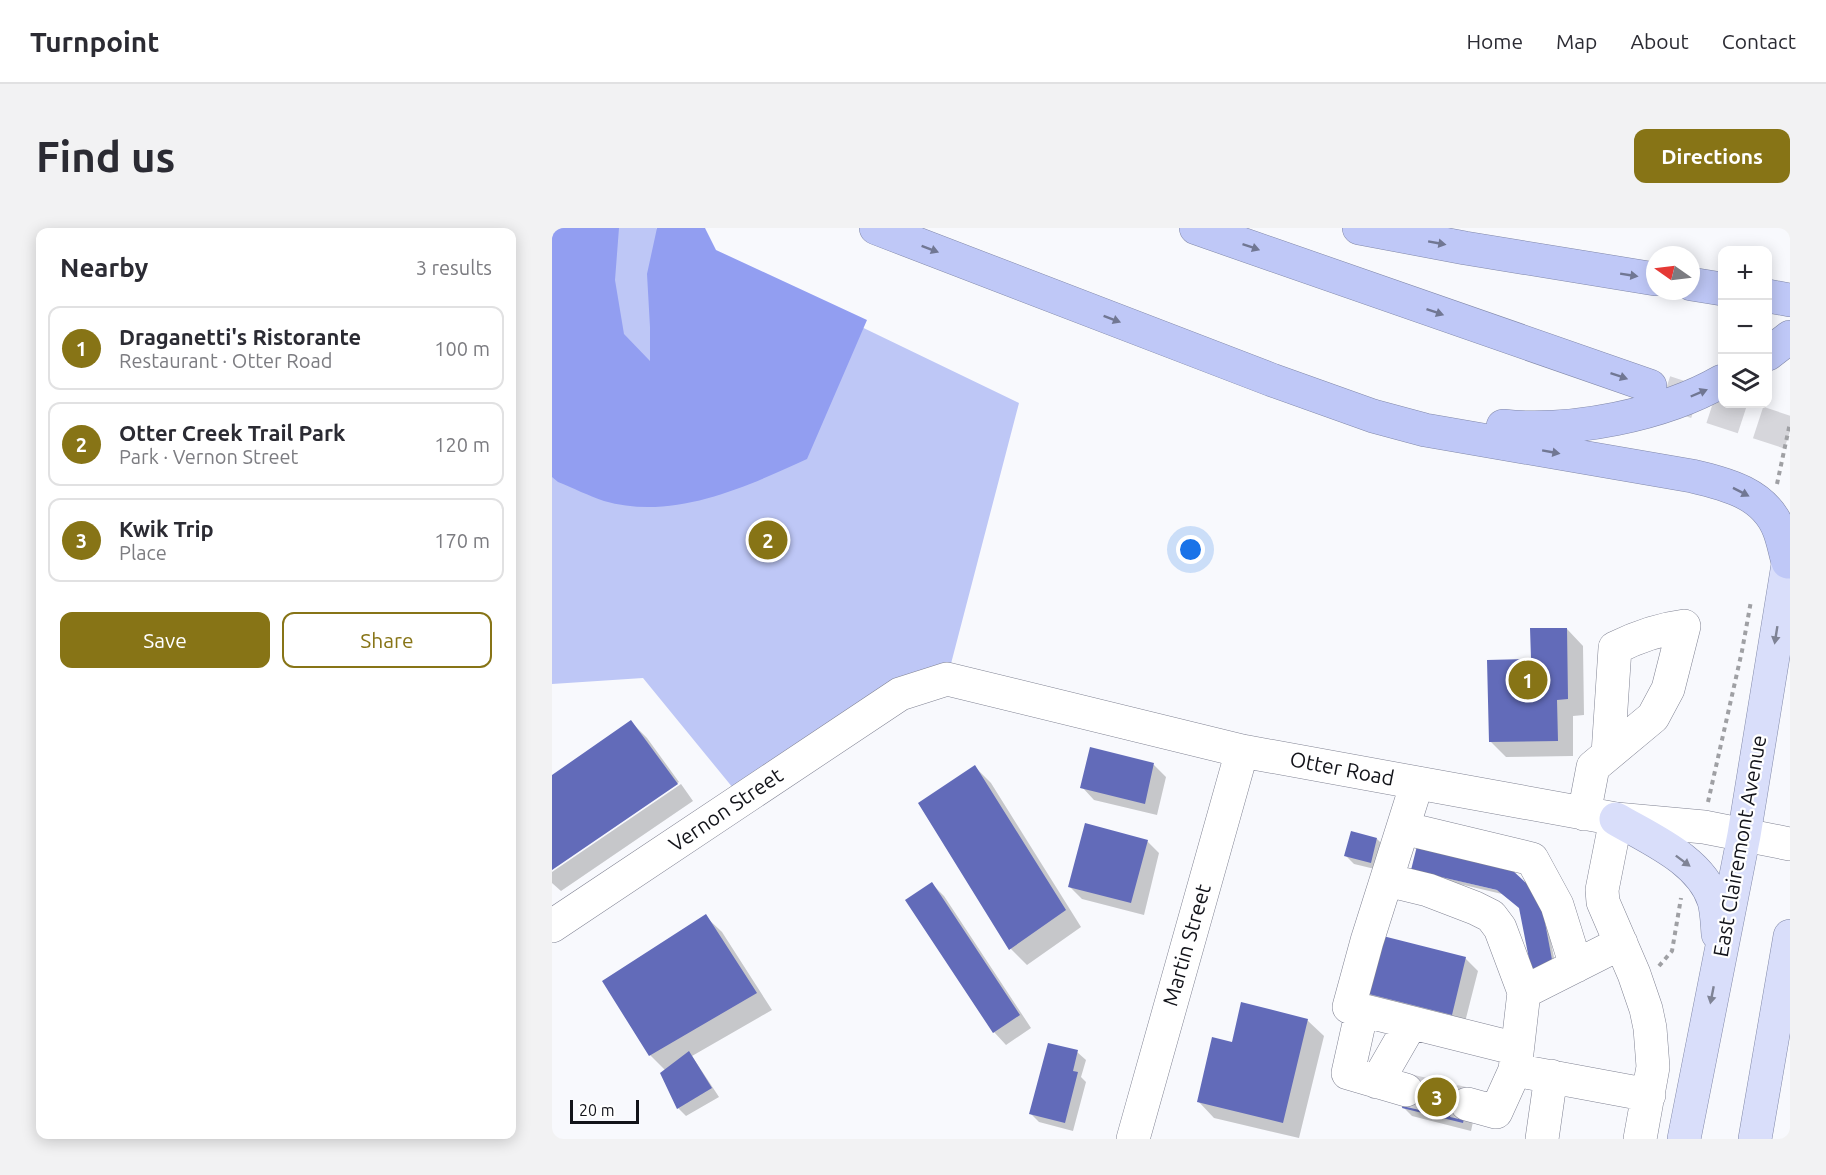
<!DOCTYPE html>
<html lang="en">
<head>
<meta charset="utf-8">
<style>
	:root { --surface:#fff; --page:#f2f2f3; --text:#2b2b33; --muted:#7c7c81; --line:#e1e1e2; --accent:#877416 }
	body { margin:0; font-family:Ubuntu,sans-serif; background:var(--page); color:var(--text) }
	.controls { position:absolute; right:18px; top:18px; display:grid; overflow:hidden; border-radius:12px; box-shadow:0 3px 15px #0003 }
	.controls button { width:54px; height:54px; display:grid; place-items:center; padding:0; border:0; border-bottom:2px solid var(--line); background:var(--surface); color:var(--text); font:30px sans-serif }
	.compass { position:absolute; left:1094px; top:18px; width:54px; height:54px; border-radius:50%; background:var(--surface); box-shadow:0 3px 15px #0003; rotate:284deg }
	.scale { position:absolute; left:18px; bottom:15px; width:69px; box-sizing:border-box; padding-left:6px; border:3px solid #121319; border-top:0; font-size:16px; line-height:21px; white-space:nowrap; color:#121319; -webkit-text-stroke:4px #fff; paint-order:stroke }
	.you { position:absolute; left:639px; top:322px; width:21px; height:21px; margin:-15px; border:4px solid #fff; border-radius:50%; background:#1a73e8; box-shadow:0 0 0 9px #1a73e833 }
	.badge { display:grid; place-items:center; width:39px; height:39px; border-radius:50%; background:var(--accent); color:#fff; font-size:20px; font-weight:700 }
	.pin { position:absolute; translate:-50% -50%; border:3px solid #fff; box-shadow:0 2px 6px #0006 }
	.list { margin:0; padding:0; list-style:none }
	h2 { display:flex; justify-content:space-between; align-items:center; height:78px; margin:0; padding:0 24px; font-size:26px }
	h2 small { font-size:20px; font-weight:400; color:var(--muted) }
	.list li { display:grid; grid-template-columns:39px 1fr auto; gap:18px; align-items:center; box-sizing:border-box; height:84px; margin:0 12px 12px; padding:0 12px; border:2px solid var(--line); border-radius:12px }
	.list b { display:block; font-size:22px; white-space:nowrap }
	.list p { margin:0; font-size:20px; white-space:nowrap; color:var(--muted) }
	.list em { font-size:20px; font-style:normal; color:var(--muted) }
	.actions { display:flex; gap:12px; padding:18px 24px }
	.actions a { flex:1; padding:14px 0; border:2px solid var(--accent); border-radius:12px; text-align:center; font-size:21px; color:var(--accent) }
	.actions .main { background:var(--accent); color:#fff }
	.icon { flex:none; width:33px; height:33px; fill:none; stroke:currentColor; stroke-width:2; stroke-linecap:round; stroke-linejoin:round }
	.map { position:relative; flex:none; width:1238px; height:911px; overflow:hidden; border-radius:12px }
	header { display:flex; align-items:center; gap:36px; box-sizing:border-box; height:84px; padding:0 30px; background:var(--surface); border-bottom:2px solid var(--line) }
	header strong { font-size:28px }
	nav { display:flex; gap:33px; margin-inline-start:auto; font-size:21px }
	.intro { display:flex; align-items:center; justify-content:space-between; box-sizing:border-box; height:144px; padding:0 36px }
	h1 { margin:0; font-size:42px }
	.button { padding:15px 27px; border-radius:12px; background:var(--accent); color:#fff; font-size:21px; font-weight:700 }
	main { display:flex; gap:36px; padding:0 36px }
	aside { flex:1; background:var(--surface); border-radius:12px; box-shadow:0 3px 15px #0003 }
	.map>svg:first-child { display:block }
	.green { fill:#bec7f6 }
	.water { fill:#929ef1 }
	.shadow { fill:#0003 }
	.building { fill:#626bb9 }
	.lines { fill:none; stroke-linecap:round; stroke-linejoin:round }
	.minor-tunnel { stroke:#d6d6db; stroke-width:33; stroke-dasharray:33 16; stroke-linecap:butt }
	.highway-tunnel { stroke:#d6d6db; stroke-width:33; stroke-dasharray:33 16; stroke-linecap:butt }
	.minor-casing { stroke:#808393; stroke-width:34 }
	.major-casing { stroke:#8289a9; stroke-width:34 }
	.highway-casing { stroke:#8289a9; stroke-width:34 }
	.path { stroke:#9fa0a4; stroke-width:4; stroke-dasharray:4.5 4.5; stroke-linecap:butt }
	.minor { stroke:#fff; stroke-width:33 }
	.major { stroke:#d9defa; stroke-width:33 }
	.highway { stroke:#bfc8f7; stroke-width:33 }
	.oneway { fill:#717793 }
	.oneway2 { fill:#7f8395 }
	.labels { text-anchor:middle; stroke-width:4.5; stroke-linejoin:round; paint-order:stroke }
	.street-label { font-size:21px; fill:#121319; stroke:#fff }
</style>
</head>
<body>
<header>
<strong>Turnpoint</strong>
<nav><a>Home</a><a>Map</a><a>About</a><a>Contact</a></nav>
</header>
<div class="intro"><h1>Find us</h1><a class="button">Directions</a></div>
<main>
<aside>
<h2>Nearby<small>3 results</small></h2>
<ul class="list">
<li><span class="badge">1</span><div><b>Draganetti's Ristorante</b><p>Restaurant · Otter Road</p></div><em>100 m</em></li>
<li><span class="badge">2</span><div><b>Otter Creek Trail Park</b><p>Park · Vernon Street</p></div><em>120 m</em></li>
<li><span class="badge">3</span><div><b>Kwik Trip</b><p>Place</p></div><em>170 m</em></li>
</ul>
<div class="actions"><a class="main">Save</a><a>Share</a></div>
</aside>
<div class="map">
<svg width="1238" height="911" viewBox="0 0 1238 911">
	<rect width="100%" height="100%" fill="#f8f9fd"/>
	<path class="green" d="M0,0H104L467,175L395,451L190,571L91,450L0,456Z"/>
	<path class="water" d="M0,0H67L63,52L72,106L98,133V99L95,46L105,0H153L164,22L315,92L255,231C194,259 121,293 52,273C37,268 21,260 6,254L0,249Z"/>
	<path class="shadow" d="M1015,401L1031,418L1032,487L1021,488V528L954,529L938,513L980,432Z
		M79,494L95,510L127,554L0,640V548Z
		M539,521L602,537L614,549L605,587L542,572L530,559Z
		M423,539L439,555L529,699L475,737L459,721L368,575Z
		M129,556L141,573L9,663L0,655V644Z
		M825,611L833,619L827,642L802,636L794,628Z
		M595,613L607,625L592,687L530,671L518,659Z
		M861,642L991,673L1004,740L984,744L980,741L969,680L950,666L865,646Z
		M380,656L392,668L479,800L454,817L442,804Z
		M153,688L170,704L220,782L140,828L167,869L134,888L126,880L114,843L98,827L52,754Z
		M913,730L926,743L912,798L823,776L810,764Z
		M755,792L772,808L747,910L662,890L646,873L681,815Z
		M525,824L534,832L529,849L534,854L521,903L487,894L479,886Z
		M926,871L919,903L860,888L852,880Z"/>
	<path class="building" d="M978,400H1015L1016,471L1005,472L1006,513L937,514L935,432L979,431Z
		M79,492L126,556L0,642V547Z
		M538,519L602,535L593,576L528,560Z
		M423,537L514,682L457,722L366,575Z
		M533,595L596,612L579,675L516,659Z
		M799,603L825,610L819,635L792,628Z
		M865,618L958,640L988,668L1001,737L979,741L967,680L945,662L859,642Z
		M380,654L468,787L441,805L353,672Z
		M154,686L205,765L97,828L50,753Z
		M823,706L914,729L900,787L809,764Z
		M689,774L756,791L731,895L645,874L660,809L680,814Z
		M496,815L526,822L521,843L526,844L513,895L477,886Z
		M137,823L160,860L125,881L108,845Z
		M858,847L919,862L911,895L850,880Z"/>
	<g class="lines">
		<path class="minor-tunnel" d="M854,862L915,876"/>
		<path class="highway-tunnel" d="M1113,164L1238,205"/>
		<defs>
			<path id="minor" d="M865,555L815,713L797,779L965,821
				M1032,586L1041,539L1101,489L1116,461L1132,398C1108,401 1085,409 1063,420L1056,526
				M1064,591L1050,662L1051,674L1082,746L1094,781L1098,800L1101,839L1088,911
				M851,600L980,631L1005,677L1024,738
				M835,652L876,662L923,680L939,688L948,700L972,764L963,842L944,884L915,876
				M0,698L348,466L395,451L690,523L1064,591L1152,599L1238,616
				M972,764L1069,715
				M810,782L796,845L854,862
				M963,842L1097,867
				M825,854L859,795
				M581,911L690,523
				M990,911L999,848"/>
			<path id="major" d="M1064,591C1098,611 1149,632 1162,673C1165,684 1165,695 1166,706
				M1132,911L1192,607L1238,324
				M1203,911L1238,708"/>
			<path id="highway" d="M324,0L720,152L821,188L873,202L1140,248C1174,256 1213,265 1227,302C1231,312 1233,324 1236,334
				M644,0L1098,158
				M807,0L913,20L1103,51
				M1139,56L1170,61
				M1216,68L1238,72
				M1216,126L1238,109
				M951,198C1019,205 1111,187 1170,153"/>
		</defs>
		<use href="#minor" class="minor-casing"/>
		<use href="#major" class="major-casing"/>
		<use href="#highway" class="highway-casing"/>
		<path class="path" d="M1225,256L1238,195
			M1156,574L1190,423L1199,373
			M1107,738L1120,723L1129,670"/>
		<use href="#minor" class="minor"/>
		<use href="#major" class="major"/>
		<use href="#highway" class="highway"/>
	</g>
	<defs><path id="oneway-solid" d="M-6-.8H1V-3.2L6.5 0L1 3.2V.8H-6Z" transform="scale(1.5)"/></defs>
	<g class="oneway">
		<use href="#oneway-solid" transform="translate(885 15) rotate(10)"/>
		<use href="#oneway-solid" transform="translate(699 19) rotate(19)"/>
		<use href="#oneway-solid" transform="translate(378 21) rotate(21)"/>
		<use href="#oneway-solid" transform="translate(1077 47) rotate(9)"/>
		<use href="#oneway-solid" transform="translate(883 84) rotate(19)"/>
		<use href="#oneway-solid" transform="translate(560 91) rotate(21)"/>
		<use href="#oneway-solid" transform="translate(1067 148) rotate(19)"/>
		<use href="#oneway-solid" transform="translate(1147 165) rotate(-23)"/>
		<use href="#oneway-solid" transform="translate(999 224) rotate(10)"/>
		<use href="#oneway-solid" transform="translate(1189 264) rotate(27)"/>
	</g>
	<g class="oneway2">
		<use href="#oneway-solid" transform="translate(1224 407) rotate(99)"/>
		<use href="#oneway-solid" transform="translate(1131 633) rotate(37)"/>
		<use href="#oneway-solid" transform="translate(1160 767) rotate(101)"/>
	</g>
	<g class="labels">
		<g class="street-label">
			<text transform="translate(790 541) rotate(11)" y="7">Otter Road</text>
			<text transform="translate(174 582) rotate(-34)" y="7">Vernon Street</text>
			<text transform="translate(1188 618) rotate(-80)" y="7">East Clairemont Avenue</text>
			<text transform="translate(635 717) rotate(-74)" y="7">Martin Street</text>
		</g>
	</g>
</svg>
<div class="controls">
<button>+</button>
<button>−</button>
<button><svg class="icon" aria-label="layers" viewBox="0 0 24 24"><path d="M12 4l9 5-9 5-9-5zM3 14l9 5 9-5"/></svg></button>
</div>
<svg class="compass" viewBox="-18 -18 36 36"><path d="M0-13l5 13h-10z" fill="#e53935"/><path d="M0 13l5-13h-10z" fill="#7c7c81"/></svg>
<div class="scale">20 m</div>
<div class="you"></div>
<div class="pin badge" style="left:976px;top:452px">1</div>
<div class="pin badge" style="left:216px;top:312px">2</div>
<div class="pin badge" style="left:885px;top:869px">3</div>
</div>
</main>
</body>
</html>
